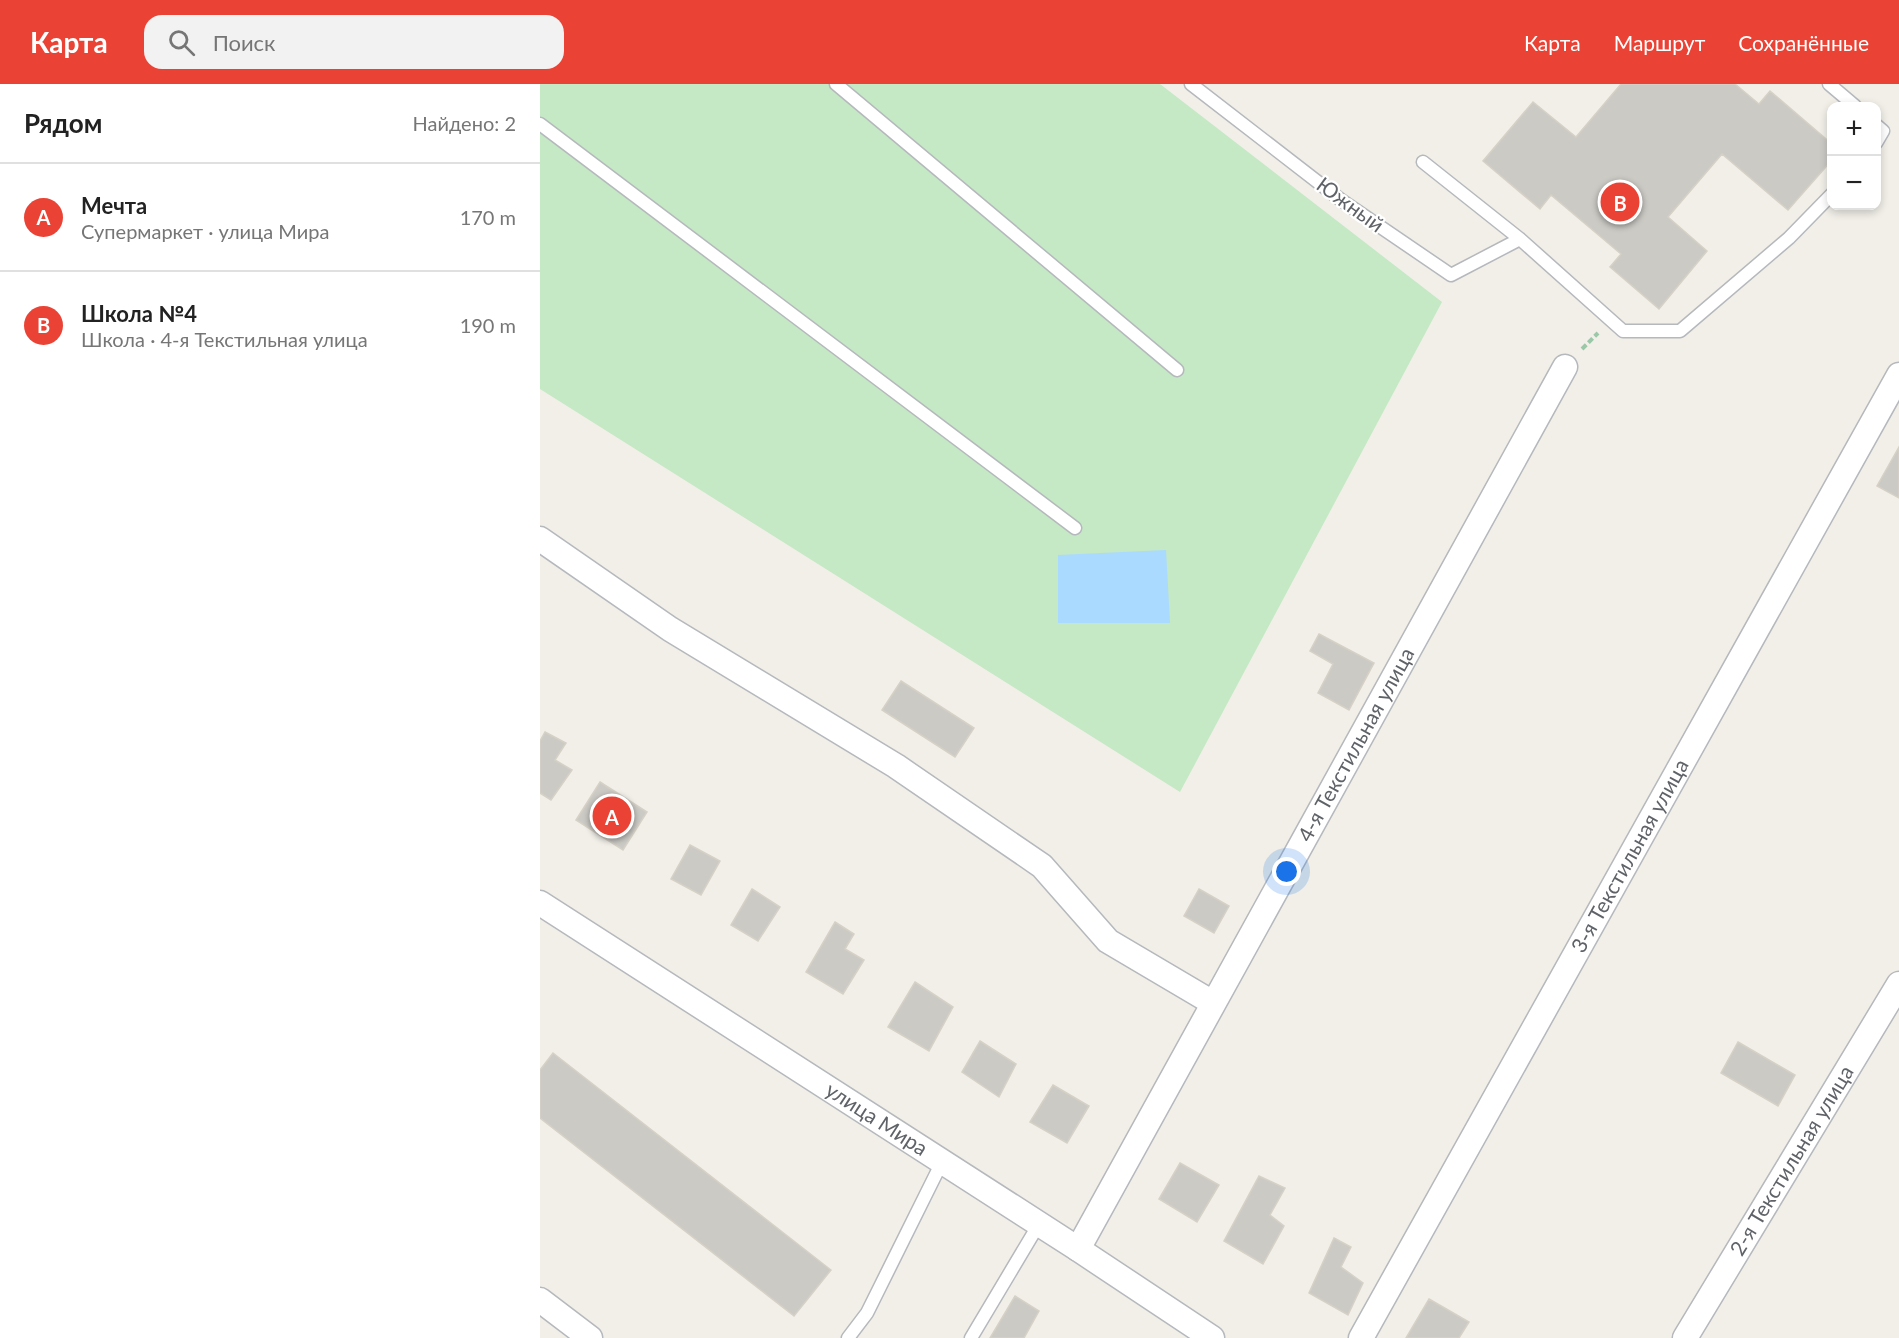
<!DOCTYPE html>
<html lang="ru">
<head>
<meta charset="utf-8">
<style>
	:root { --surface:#fff; --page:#f2f2f2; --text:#222; --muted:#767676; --line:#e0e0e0; --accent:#ea4335 }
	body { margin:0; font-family:Lato,sans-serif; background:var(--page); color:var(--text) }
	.controls { position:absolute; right:18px; top:18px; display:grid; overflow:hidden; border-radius:12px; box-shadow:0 3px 9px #0003 }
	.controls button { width:54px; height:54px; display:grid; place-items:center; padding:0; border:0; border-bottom:2px solid var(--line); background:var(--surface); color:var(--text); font:30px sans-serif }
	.you { position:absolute; left:747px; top:788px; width:21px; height:21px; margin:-15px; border:4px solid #fff; border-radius:50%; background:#1a73e8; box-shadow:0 0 0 9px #1a73e833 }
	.badge { display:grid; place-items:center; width:39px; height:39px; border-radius:50%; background:var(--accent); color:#fff; font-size:20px; font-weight:700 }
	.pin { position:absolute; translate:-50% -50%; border:3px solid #fff; box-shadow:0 2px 6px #0006 }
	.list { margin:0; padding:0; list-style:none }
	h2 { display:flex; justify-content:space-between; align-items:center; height:78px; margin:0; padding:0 24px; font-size:26px }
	h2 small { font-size:20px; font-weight:400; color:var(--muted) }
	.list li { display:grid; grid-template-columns:39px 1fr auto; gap:18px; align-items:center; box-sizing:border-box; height:108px; padding:0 24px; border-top:2px solid var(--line) }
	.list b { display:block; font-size:22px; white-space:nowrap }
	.list p { margin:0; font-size:20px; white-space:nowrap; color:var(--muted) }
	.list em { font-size:20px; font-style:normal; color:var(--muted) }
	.icon { flex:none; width:33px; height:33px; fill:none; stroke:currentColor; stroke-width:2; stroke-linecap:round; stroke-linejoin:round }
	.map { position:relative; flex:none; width:1359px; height:1254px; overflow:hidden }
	header { display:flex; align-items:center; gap:36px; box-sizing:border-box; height:84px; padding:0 30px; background:var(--accent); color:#fff }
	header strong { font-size:28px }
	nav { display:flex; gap:33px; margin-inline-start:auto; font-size:21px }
	.search { width:420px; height:54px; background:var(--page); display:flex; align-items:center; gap:15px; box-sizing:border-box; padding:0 21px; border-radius:18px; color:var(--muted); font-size:22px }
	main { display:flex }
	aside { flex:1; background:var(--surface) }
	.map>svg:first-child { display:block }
	.green { fill:#c5e8c5 }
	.water { fill:#aadaff }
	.building { fill:#cccac5; stroke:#d6d1c6; stroke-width:1.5 }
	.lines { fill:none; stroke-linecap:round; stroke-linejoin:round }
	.lane-casing { stroke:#b5b8bc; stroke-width:15 }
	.street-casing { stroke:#b5b8bc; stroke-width:27 }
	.path { stroke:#9cc7a9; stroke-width:4; stroke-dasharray:6 3; stroke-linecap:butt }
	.lane { stroke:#fff; stroke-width:12 }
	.street { stroke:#fff; stroke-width:24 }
	.labels { text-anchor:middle; stroke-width:4.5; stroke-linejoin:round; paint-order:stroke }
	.street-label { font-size:21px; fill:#5f6368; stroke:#fff }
</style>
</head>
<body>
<header>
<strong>Карта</strong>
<div class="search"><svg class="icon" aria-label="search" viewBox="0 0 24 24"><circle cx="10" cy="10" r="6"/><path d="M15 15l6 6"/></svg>Поиск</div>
<nav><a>Карта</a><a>Маршрут</a><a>Сохранённые</a></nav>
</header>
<main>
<aside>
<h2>Рядом<small>Найдено: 2</small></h2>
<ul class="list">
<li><span class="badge">A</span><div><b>Мечта</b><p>Супермаркет · улица Мира</p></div><em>170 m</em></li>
<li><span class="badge">B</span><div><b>Школа №4</b><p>Школа · 4-я Текстильная улица</p></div><em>190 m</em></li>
</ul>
</aside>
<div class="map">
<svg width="1359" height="1254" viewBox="0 0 1359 1254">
	<rect width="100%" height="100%" fill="#f1efe8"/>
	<path class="green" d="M0,0H620L902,218L640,708L0,305Z"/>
	<path class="water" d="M626,466L630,539H518V471Z"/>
	<path class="building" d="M1081,0H1195L1219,20L1230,7L1292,60V76L1248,126L1182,70L1128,133L1167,167L1119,225L1070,183L1081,170L1011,111L1000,125L943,77L993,18L1036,53Z
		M1359,363V414L1337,402Z
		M779,550L834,579L809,626L778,609L793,580L770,567Z
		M361,597L434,644L415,673L342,626Z
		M5,648L26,659L15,676L32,686L11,716L0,709V657Z
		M60,698L107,728L83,766L36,736Z
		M150,761L180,777L161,811L131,795Z
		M212,805L240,823L218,857L191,841Z
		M659,805L689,822L674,849L644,832Z
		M295,838L314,850L305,865L324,876L303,910L266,888Z
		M375,898L413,923L389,967L348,943Z
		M440,957L476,980L459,1013L422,988Z
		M1198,958L1255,991L1238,1022L1181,989Z
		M13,969L291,1186L254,1232L0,1034V986Z
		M513,1001L549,1022L527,1059L490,1038Z
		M640,1079L679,1101L657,1138L619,1115Z
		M719,1092L745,1104L730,1131L744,1142L723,1180L684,1157Z
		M794,1154L811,1163L801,1183L823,1199L808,1231L769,1209Z
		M475,1212L499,1227L484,1254H450Z
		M889,1215L929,1238L919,1254H866Z"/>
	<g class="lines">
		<defs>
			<path id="lane" d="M296,0L637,286
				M651,0L801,116L911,191L980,155
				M1289,0L1315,22
				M0,40L535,444
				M1336,41L1343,47L1336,59
				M883,78L980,155L1083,247H1140L1249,154L1292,110
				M308,1254L327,1229L402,1078
				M431,1254L499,1140"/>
			<g id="street">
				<path d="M0,455L130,545L356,682L502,782L568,857L673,919"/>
				<path id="s1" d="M0,819L538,1165L672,1254"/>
				<path id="s2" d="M538,1165L1025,283"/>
				<path d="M0,1216L50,1254"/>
				<path id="s3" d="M821,1254L1359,291"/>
				<path id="s4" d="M1145,1254L1359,900"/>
			</g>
		</defs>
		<use href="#lane" class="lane-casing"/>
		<use href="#street" class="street-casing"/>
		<path class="path" d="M1042,265L1058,249"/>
		<use href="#lane" class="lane"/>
		<use href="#street" class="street"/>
	</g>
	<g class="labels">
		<g class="street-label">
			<text transform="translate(810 121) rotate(36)" y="7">Южный</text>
			<text dy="7" stroke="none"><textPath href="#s2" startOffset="576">4-я Текстильная улица</textPath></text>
			<text dy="7" stroke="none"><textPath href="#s3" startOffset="552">3-я Текстильная улица</textPath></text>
			<text dy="7" stroke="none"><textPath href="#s1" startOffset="400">улица Мира</textPath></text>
			<text dy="7" stroke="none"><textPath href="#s4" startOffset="207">2-я Текстильная улица</textPath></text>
		</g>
	</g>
</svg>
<div class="controls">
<button>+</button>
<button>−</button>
</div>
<div class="you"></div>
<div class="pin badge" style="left:72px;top:732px">A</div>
<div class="pin badge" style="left:1080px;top:118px">B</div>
</div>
</main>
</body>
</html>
